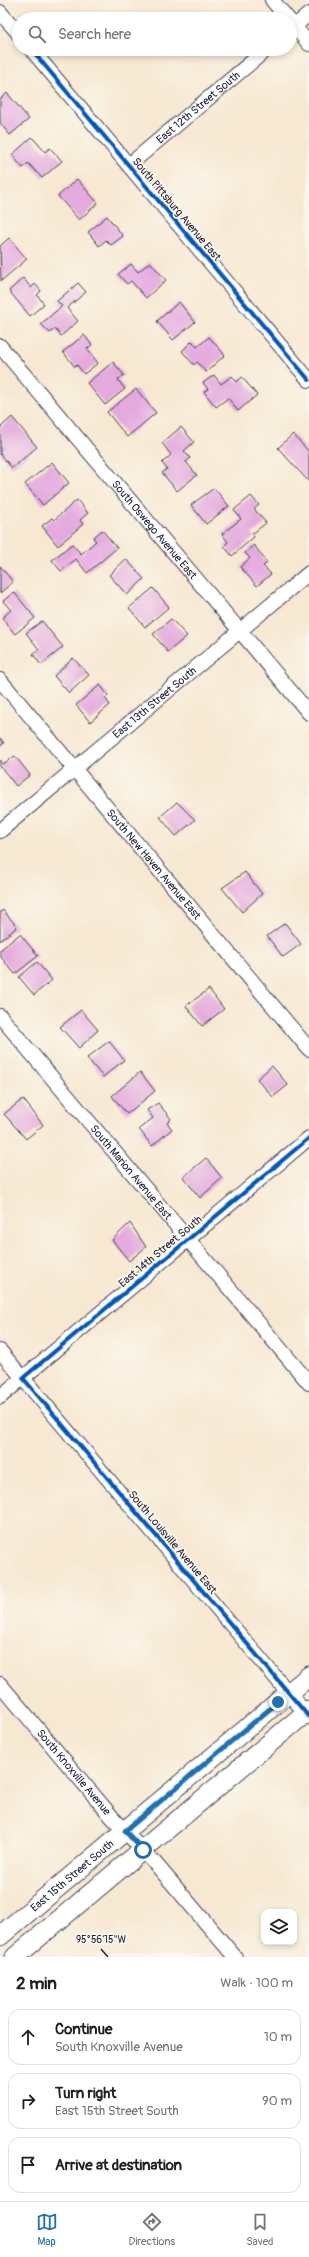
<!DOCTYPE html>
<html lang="en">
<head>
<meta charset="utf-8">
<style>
	:root { --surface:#fff; --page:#f2f2f2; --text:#202124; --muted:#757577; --line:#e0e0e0; --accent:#1f6fb2 }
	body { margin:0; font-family:Pangolin,sans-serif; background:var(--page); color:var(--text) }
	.controls { position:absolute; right:12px; bottom:12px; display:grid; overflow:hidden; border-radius:8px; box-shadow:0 2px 6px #0003 }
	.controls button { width:36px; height:36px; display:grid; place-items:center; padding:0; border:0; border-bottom:1px solid var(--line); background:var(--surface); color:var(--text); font:20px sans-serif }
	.stop { position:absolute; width:12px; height:12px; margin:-9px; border:3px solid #1f6fb2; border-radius:50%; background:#fff }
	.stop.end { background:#1f6fb2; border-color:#fff; box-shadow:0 1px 4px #0008 }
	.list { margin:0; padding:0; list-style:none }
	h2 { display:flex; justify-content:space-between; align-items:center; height:52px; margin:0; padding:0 16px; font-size:17px }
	h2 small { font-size:13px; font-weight:400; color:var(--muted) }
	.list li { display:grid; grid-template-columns:26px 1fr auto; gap:12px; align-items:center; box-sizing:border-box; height:56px; margin:0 8px 8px; padding:0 8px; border:1px solid var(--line); border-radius:12px }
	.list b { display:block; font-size:15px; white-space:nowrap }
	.list p { margin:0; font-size:13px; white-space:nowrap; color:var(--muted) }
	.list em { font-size:13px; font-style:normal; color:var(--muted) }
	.icon { flex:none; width:22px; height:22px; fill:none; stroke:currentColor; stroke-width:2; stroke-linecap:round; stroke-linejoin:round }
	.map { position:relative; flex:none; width:309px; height:1957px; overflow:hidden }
	.search { position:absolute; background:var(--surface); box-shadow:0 2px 6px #0003; left:12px; right:12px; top:12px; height:44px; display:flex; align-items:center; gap:10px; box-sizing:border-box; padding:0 14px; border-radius:22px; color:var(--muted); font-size:15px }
	.sheet { height:244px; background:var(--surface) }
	nav { display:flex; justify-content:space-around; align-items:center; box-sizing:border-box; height:56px; border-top:1px solid var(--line); background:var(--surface); font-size:11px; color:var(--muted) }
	nav a { display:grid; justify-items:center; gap:2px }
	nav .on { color:var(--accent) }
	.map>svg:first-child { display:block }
	.building { fill:#e4aade }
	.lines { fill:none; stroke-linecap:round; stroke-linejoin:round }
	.minor-casing { stroke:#424052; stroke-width:16 }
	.secondary-casing { stroke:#424052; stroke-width:21 }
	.minor { stroke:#fff; stroke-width:14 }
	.secondary { stroke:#fff; stroke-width:19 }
	.cycleway-casing { stroke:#fbf7ec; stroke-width:6 }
	.cycleway { stroke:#0057b8; stroke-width:4 }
	.route { stroke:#1f6fb2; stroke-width:5 }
	.ticks { fill:none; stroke:#22223b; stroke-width:1.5 }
	.labels { text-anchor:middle; stroke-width:3.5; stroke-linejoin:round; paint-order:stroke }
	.street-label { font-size:11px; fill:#22223b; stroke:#fbf7ec }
	.ticks-label { font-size:10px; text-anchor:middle; fill:#22223b; stroke:#fbf7ec; stroke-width:3.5; stroke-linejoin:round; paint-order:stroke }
</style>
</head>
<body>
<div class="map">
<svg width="309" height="1957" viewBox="0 0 309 1957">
	<rect width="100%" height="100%" fill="#fbf7ec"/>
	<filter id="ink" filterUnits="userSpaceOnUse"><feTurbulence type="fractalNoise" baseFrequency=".025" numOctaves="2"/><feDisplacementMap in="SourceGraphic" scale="8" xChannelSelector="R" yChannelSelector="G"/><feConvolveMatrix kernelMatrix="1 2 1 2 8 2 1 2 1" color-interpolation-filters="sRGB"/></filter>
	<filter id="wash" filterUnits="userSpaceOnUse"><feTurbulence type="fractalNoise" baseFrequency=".012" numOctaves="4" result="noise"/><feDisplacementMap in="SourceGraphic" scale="16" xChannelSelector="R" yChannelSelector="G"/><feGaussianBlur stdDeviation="0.9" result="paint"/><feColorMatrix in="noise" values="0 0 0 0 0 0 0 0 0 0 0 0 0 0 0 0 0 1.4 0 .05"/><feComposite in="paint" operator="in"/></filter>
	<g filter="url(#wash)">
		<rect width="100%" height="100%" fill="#f7e8d2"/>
		<g id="blocks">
			<path class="building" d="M7,93L29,119L10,135L0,123V99Z
				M32,137L45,152L50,148L62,161L42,178L28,163L23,168L12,155Z
				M77,179L98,203L79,220L58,196Z
				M107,216L123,236L111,245L106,240L99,246L88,232Z
				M9,238L27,259L1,281L0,246Z
				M150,262L166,280L146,298L131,281L127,284L118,274L131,264L138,272Z
				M23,278L31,288L35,284L41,291L37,295L44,304L30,316L9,291Z
				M78,283L86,292L67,308L78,321L61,336L55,329L50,333L41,324L62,306L57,301Z
				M179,302L195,322L173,340L157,321Z
				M84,335L92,345L87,349L98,363L84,374L77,365L75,367L63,352Z
				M209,337L225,355L206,372L197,362L194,365L182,351L192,341L197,347Z
				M113,362L124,375L118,380L125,389L105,405L87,383Z
				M214,375L221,384L232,376L237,382L242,377L257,395L238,411L228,398L216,407L204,392L208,389L203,383Z
				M136,389L156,413L127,437L107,412Z
				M12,417L37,447L12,468L0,454V428Z
				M181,427L194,442L184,451L190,458L186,462L197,475L177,491L162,473L167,469L162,463L171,455L162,443Z
				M293,434L309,452V482L278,448Z
				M52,462L69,483L43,505L25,484Z
				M214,488L229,506L206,524L191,505Z
				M251,496L259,505L254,509L266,523L252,534L254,537L232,556L224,546L228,542L222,534L241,519L234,510Z
				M77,500L88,513L80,520L83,524L58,546L42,526L52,518L54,520Z
				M102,530L117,548L87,573L76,559L61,571L52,560L72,544L81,554L96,541L93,538Z
				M254,545L267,563L263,566L271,574L257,586L240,567L250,558L245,553Z
				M126,559L144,579L127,595L109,575Z
				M0,566L13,582L0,593Z
				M153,588L169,607L145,627L129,608Z
				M14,592L35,618L15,634L2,618L11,610L3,601Z
				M171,619L187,636L168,652L153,634Z
				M42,621L63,647L41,665L33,654L39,649L26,633Z
				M73,658L89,675L69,693L54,676Z
				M100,685L108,695L105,698L110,705L90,722L76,705Z
				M0,738L4,743L0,746Z
				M15,756L30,775L16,786L1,767L0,768V760L3,764Z
				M177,802L195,820L176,836L160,817Z
				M245,872L262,894L242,912L222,888Z
				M3,910L17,927L0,941V913Z
				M285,923L301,944L283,957L267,936Z
				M20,934L38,956L15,974L0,956V950Z
				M37,962L52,980L34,995L19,977Z
				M209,989L224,1009L202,1026L186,1006Z
				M81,1010L98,1030L79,1048L60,1027Z
				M109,1041L124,1060L103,1077L87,1058Z
				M272,1066L288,1085L273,1097L257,1079Z
				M140,1072L155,1091L127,1114L112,1096Z
				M23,1099L43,1125L26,1139L4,1114Z
				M158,1103L171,1119L167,1123L172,1129L152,1146L139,1129L153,1118L147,1110Z
				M206,1158L222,1178L200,1198L183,1177Z
				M130,1223L146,1247L129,1261L112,1240Z"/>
		</g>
	</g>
	<g filter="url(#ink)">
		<use href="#blocks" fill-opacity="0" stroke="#424052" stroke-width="1"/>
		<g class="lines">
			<defs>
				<g id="minor">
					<path d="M272,0L288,19"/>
					<path d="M0,12L19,34"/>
					<path d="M290,21L309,44"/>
					<path d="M290,30L309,14"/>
					<path d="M31,49L309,380"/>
					<path id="s1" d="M129,165L267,49"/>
					<path id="s2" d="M0,346L309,713"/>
					<path id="s3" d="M0,680L309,1049"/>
					<path id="s4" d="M0,831L309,573"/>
					<path id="s5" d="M0,1016L309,1383"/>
					<path d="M0,1351L309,1717"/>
					<path d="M0,1397L309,1138"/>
					<path id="s6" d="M0,1684L112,1817L154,1862L235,1957"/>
				</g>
				<g id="secondary">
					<path id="s7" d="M0,1936L309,1676"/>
					<path d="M15,1957L309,1710"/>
				</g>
			</defs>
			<use href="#minor" class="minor-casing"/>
			<use href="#secondary" class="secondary-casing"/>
			<use href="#minor" class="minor"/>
			<use href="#secondary" class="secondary"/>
			<defs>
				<path id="cycleway" d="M31,49L309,380
					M309,1138L23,1378L309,1717"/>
			</defs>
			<use href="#cycleway" class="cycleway-casing"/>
			<use href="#cycleway" class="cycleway"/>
		</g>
	</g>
	<g class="lines" filter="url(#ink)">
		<path class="route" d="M143,1850L125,1831L278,1702"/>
	</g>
	<path class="ticks" d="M101,1949L108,1957"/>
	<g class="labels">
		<g class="street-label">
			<text dy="4" stroke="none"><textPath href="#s1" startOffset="90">East 12th Street South</textPath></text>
			<text transform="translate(177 209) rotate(50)" y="4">South Pittsburg Avenue East</text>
			<text dy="4" stroke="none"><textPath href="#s2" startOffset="240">South Oswego Avenue East</textPath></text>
			<text dy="4" stroke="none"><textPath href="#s4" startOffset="201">East 13th Street South</textPath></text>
			<text dy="4" stroke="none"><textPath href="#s3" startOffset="240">South New Haven Avenue East</textPath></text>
			<text dy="4" stroke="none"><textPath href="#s5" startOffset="204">South Marion Avenue East</textPath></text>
			<text transform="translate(160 1251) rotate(-40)" y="4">East 14th Street South</text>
			<text transform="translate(173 1542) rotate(50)" y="4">South Louisville Avenue East</text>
			<text dy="4" stroke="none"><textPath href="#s6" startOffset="115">South Knoxville Avenue</textPath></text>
			<text dy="4" stroke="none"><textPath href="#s7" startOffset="94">East 15th Street South</textPath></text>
		</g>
	</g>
	<g class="ticks-label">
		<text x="101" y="1943">95°56'15"W</text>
	</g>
</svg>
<div class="controls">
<button><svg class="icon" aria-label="layers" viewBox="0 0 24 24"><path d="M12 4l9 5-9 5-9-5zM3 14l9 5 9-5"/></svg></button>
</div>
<div class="stop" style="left:143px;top:1850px"></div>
<div class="stop end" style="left:278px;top:1702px"></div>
<div class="search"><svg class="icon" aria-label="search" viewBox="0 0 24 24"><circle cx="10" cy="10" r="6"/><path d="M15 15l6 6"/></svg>Search here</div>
</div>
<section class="sheet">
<h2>2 min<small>Walk · 100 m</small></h2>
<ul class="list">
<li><svg class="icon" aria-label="ahead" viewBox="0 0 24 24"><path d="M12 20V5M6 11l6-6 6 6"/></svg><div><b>Continue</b><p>South Knoxville Avenue</p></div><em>10 m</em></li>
<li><svg class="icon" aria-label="right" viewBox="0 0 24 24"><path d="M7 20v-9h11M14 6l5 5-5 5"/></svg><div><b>Turn right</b><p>East 15th Street South</p></div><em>90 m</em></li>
<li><svg class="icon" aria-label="arrive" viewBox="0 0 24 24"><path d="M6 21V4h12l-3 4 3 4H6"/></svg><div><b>Arrive at destination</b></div></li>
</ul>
</section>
<nav>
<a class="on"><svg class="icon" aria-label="map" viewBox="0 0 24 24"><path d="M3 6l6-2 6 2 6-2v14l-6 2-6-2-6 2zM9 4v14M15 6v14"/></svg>Map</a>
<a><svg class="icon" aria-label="directions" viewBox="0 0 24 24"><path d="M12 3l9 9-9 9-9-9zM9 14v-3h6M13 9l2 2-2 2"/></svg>Directions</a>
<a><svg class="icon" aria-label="saved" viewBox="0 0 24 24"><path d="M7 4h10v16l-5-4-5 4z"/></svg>Saved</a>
</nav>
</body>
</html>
